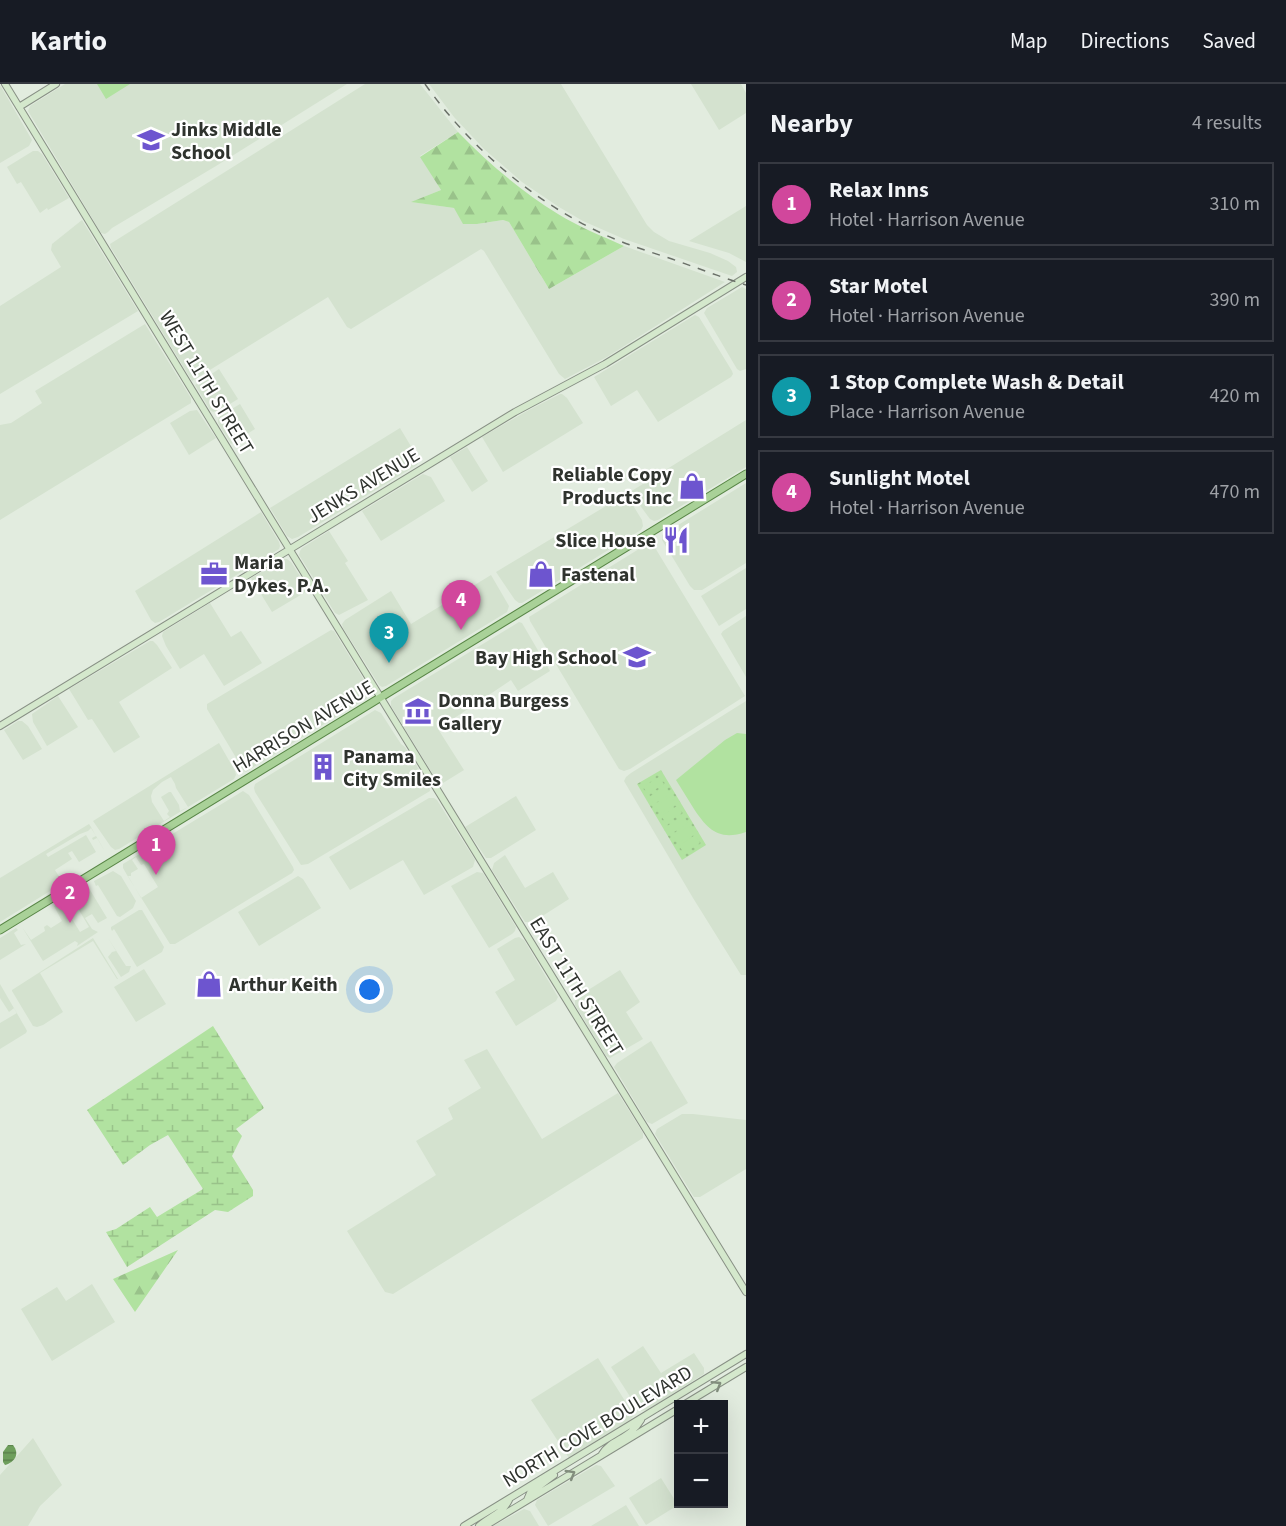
<!DOCTYPE html>
<html lang="en">
<head>
<meta charset="utf-8">
<style>
	:root { --surface:#171b24; --page:#242831; --text:#f1f3f6; --muted:#9ea1a6; --line:#363941; --accent:#6d55cf }
	body { margin:0; font-family:"Source Sans 3",sans-serif; background:var(--page); color:var(--text) }
	.controls { position:absolute; right:18px; bottom:18px; display:grid; overflow:hidden; border-radius:0px; box-shadow:0 6px 24px #0002 }
	.controls button { width:54px; height:54px; display:grid; place-items:center; padding:0; border:0; border-bottom:2px solid var(--line); background:var(--surface); color:var(--text); font:30px sans-serif }
	.you { position:absolute; left:370px; top:906px; width:21px; height:21px; margin:-15px; border:4px solid #fff; border-radius:50%; background:#1a73e8; box-shadow:0 0 0 9px #1a73e833 }
	.badge { display:grid; place-items:center; width:39px; height:39px; border-radius:50%; background:var(--accent); color:#fff; font-size:20px; font-weight:700 }
	.pin { position:absolute; translate:-50% -50px; filter:drop-shadow(0 2px 3px #0008) }
	.pin::after { content:''; position:absolute; top:32px; width:21px; height:18px; background:inherit; clip-path:polygon(0 0,100% 0,50% 100%) }
	.list { margin:0; padding:0; list-style:none }
	h2 { display:flex; justify-content:space-between; align-items:center; height:78px; margin:0; padding:0 24px; font-size:26px }
	h2 small { font-size:20px; font-weight:400; color:var(--muted) }
	.list li { display:grid; grid-template-columns:39px 1fr auto; gap:18px; align-items:center; box-sizing:border-box; height:84px; margin:0 12px 12px; padding:0 12px; border:2px solid var(--line); border-radius:0px }
	.list b { display:block; font-size:22px; white-space:nowrap }
	.list p { margin:0; font-size:20px; white-space:nowrap; color:var(--muted) }
	.list em { font-size:20px; font-style:normal; color:var(--muted) }
	.map { position:relative; flex:none; width:746px; height:1442px; overflow:hidden }
	header { display:flex; align-items:center; gap:36px; box-sizing:border-box; height:84px; padding:0 30px; background:var(--surface); border-bottom:2px solid var(--line) }
	header strong { font-size:28px }
	nav { display:flex; gap:33px; margin-inline-start:auto; font-size:21px }
	main { display:flex }
	aside { flex:1; background:var(--surface) }
	.map>svg:first-child { display:block }
	.built { fill:#d4e2cf; fill-rule:evenodd }
	.forest { fill:url(#forest-firs) }
	.wetland { fill:url(#wetland-marsh) }
	.park { fill:url(#park-dots) }
	.pitch { fill:#b1e2a0 }
	.water { fill:url(#water-rules) }
	.lines { fill:none; stroke-linecap:round; stroke-linejoin:round }
	.secondary-casing { stroke:#889085; stroke-width:8 }
	.primary-casing { stroke:#598647; stroke-width:9 }
	.secondary { stroke:#d4e8cc; stroke-width:6 }
	.primary { stroke:#a9d198; stroke-width:7 }
	.rail { stroke:#6a7068; stroke-width:1.5; stroke-dasharray:8 8; stroke-linecap:butt }
	.oneway { stroke:#828e7d }
	.labels { text-anchor:middle; stroke-width:4.5; stroke-linejoin:round; paint-order:stroke }
	.poi-label { font-size:20px; font-weight:bold; fill:#2f332e; stroke:#fff; text-anchor:start }
	.street-label { font-size:20px; fill:#2f332e; stroke:#fff }
</style>
</head>
<body>
<header>
<strong>Kartio</strong>
<nav><a>Map</a><a>Directions</a><a>Saved</a></nav>
</header>
<main>
<div class="map">
<svg width="746" height="1442" viewBox="0 0 746 1442">
	<defs>
		<pattern id="forest-firs" width="22" height="20" patternUnits="userSpaceOnUse" patternTransform="scale(1.5)"><rect width="22" height="20" fill="#b1e2a0"/><path d="M5 1l3.5 6h-7zM16 11l3.5 6h-7z" fill="#99c28a"/></pattern>
		<pattern id="wetland-marsh" width="20" height="14" patternUnits="userSpaceOnUse" patternTransform="scale(1.5)"><rect width="20" height="14" fill="#b1e2a0"/><path d="M1 5h8M5 5V1M11 12h8M15 12V8" fill="none" stroke="#99c28a"/></pattern>
		<pattern id="park-dots" width="8" height="8" patternUnits="userSpaceOnUse" patternTransform="scale(1.5)"><rect width="8" height="8" fill="#b1e2a0"/><path d="M2 2h.1M6 6h.1" fill="none" stroke="#99c28a" stroke-width="1.8" stroke-linecap="round"/></pattern>
		<pattern id="water-rules" width="6" height="5" patternUnits="userSpaceOnUse" patternTransform="scale(1.5)"><rect width="6" height="5" fill="#6e9f5c"/><path d="M0 2.5h6" fill="none" stroke="#5b824c"/></pattern>
	</defs>
	<rect width="100%" height="100%" fill="#e2ecdf"/>
	<path class="built" d="M65,0H347L216,82L112,144L108,148L105,150L101,149L28,27L30,22Z
		M365,0H420L458,48L420,72L441,106L412,118L454,124L477,140L503,136L509,138L549,205L624,162L725,198L607,273L565,295L559,290L484,167L481,165L351,245L347,243L328,213L192,297L111,164L110,160Z
		M429,0H561L647,141L654,148L669,157L710,169L728,177L736,183L737,188L732,192L624,155L583,137L559,123L522,98L484,65L454,33Z
		M691,0H741L746,9V29L719,46Z
		M0,1L32,56L29,62L0,79Z
		M33,67H38L42,70L69,114L48,126L47,124L40,129L21,98L17,100L7,83Z
		M746,122V178L729,169L689,157Z
		M82,136L138,227L0,310V222L61,183L51,166L52,160Z
		M742,203L746,205V285L740,287L737,285L704,229L707,224Z
		M695,231L699,233L732,287L733,290L731,293L658,338L637,306L611,322L594,293Z
		M145,240L191,314V319L0,436V341L11,339L42,319L35,307Z
		M219,285L238,315L225,323L213,328L210,326L195,301Z
		M560,310H562L567,314L583,339L503,388L482,353L527,327Z
		M240,320L255,345L231,360L218,339V336L220,332Z
		M197,326L216,354L189,371L170,339L190,327Z
		M746,336V383L658,436L654,437L650,435L630,408Z
		M400,344L418,374L419,377L417,381L298,453L292,455L287,452L270,424Z
		M467,363L488,397L472,408L450,373Z
		M423,390L431,393L445,417L381,457L362,427Z
		M746,399V479L702,506H694L690,502L662,456V451Z
		M626,410L642,436L643,442L641,446L522,519H519L515,516L496,488Z
		M261,428L279,458L280,462L279,465L159,538L155,539L151,536L135,507Z
		M329,447L348,477L345,479L368,516L339,531L335,529L299,471L300,467L302,464Z
		M647,460H651L654,462L745,612L630,685L624,687L619,685L530,537L529,533Z
		M283,475H287L291,478L309,506L272,528L251,494Z
		M746,484V525L719,542L701,512Z
		M491,491L509,522L507,528L386,602L382,603L379,601L343,544L342,540L345,536L391,507L411,540Z
		M210,519L231,553L241,547L262,579L224,602L204,570L180,585L166,562L162,552L163,548Z
		M746,532V593L721,550L723,547Z
		M519,538L522,539L550,587L518,607L511,596L438,645L464,686L443,699H440L437,697L391,622V617L394,614Z
		M331,546L334,547L369,604V611L367,614L260,679L246,688L244,687L207,625V620Z
		M150,557H153L157,561L172,584L119,618L140,653L114,669L92,635L88,636L69,605Z
		M58,612L78,643L47,662L33,638L32,630Z
		M746,617V891H741L693,814L624,697L626,693L631,689Z
		M375,626L381,629L401,660L405,663L429,702L430,707L308,780L301,781L255,708L254,704L255,700Z
		M18,637H22L28,642L42,665L23,676L4,646Z
		M219,659L235,687L236,691L234,695L119,765L115,766L111,763L93,737ZM171,693L175,700L176,704L188,723L180,727L179,721L171,708H169L161,713L169,727L167,730L170,733L164,737L152,718L151,712L153,706L162,698Z
		M243,707L249,711L293,783L294,786L292,789L175,860H170L127,791L123,784V780ZM136,773L141,781L144,780L158,803L141,814L128,792H131V789L138,785L132,776Z
		M516,712L536,746L491,774H486L465,743Z
		M429,714H434L437,716L475,776L473,783L424,811L403,776L350,806L329,773Z
		M89,740L91,743L96,752L99,757L103,764L104,766L97,754L93,756L92,754L96,752L91,744L88,747L80,750L46,770L48,773L86,751L96,768L79,778L72,767L68,769L72,775L55,786L63,799L0,838V794Z
		M505,771L525,804L553,788L569,815L533,838H525L492,786L494,779Z
		M113,787L121,792L136,817L133,824L120,833L117,832L98,801L96,802L94,797Z
		M477,788L483,789L516,843L515,847L512,850L489,864L451,802Z
		M298,792L303,795L321,824L259,862L238,828Z
		M87,801L107,834L98,839L92,830L85,834L92,845L98,848L77,862L78,859L75,857L43,877L22,843L31,856L45,847L44,843L47,841L51,844L62,837L54,822L61,817L80,848L89,843L76,821L74,822L69,814L70,812Z
		M139,826H142L164,863L162,868L137,883L114,845L112,847L111,845V843Z
		M16,844L18,846L14,849L21,861L26,860L0,876V854Z
		M519,853L524,856L558,913L556,917L516,942L495,908L515,896L497,865L515,854Z
		M93,854L118,895H117L93,857L40,889L63,928L43,941L37,943L33,942L12,907V906Z
		M108,854L126,882H131L129,888L121,893L108,873L112,868L116,867Z
		M144,885L166,920L136,938L114,903Z
		M620,886L640,918L626,928L643,955L610,974L606,972L575,921V917L577,913Z
		M0,900L26,945L27,947L26,949L0,965V939L17,929L14,924L9,928L0,914Z
		M651,957L688,1019L652,1040L647,1038L614,983L617,979Z
		M487,965L542,1055L618,1009L643,1049V1054L393,1210L385,1208L347,1147L436,1091L416,1057L453,1035L448,1024L481,1004L464,976Z
		M682,1030H693L746,1036V1085L700,1113H694L692,1110L655,1050L657,1045Z
		M92,1200L115,1238L52,1277L21,1225L57,1203L66,1217Z
		M643,1262L661,1289L694,1269L704,1284V1290L647,1326L641,1327L638,1325L611,1283Z
		M598,1274L632,1328L633,1332L630,1337L569,1374L531,1316Z
		M33,1354L62,1401L40,1422L28,1442H0V1391Z
		M596,1381L601,1382L615,1402L548,1442L535,1421L537,1416Z
		M661,1394L678,1421L646,1441L629,1414Z
		M626,1421L639,1442H591Z
		M524,1425L530,1427L539,1442H493Z"/>
	<path class="forest" d="M458,48C488,79 521,107 558,130C579,143 602,152 624,162L549,205L509,138L503,136L477,140H463L454,124L411,118L441,106L420,73Z
		M178,1166L135,1228L113,1195Z"/>
	<path class="wetland" d="M213,942L264,1024L236,1045L242,1052L232,1072L253,1106V1112L228,1128L215,1126L127,1183L106,1148L116,1145L150,1123L157,1133L203,1105L168,1051L150,1061L123,1081L87,1026Z"/>
	<path class="park" d="M661,686L706,761L682,776L637,700Z"/>
	<path class="pitch" d="M97,0H130L106,15Z
		M737,649L746,650V748C719,757 708,746 694,725C688,715 682,706 676,696L725,656Z
		M659,693L664,700L648,710L643,703Z
		M665,702L670,710L654,720L649,713Z
		M671,712L676,720L660,730L655,722Z
		M677,722L682,729L666,739L661,732Z
		M683,732L688,739L671,750L667,742Z
		M689,742L694,749L678,759L673,752Z
		M695,751L700,759L684,769L679,762Z"/>
	<path class="water" d="M8,1361H13C20,1370 15,1378 5,1381L3,1378V1368Z"/>
	<g class="lines">
		<defs>
			<path id="secondary" d="M5,0L266,427L746,1208
				M19,23L56,0
				M0,642L515,328L605,280L746,193
				M685,1320L746,1283
				M602,1370C611,1355 630,1355 641,1336
				M527,1416L530,1409L554,1391
				M464,1442L746,1270
				M479,1442C489,1433 503,1429 509,1416
				M485,1442L678,1325"/>
			<path id="primary" d="M0,846L746,390"/>
		</defs>
		<use href="#secondary" class="secondary-casing"/>
		<use href="#primary" class="primary-casing"/>
		<use href="#secondary" class="secondary"/>
		<use href="#primary" class="primary"/>
		<path class="rail" d="M425,0C469,62 530,115 599,148C622,159 647,167 672,175C697,184 721,193 746,201"/>
	</g>
	<defs><path id="oneway-chevron" d="M-2-3.5L2.5 0L-2 3.5" fill="none" stroke-width="1.6" stroke-linecap="round" stroke-linejoin="round" transform="scale(1.5)"/></defs>
	<g class="oneway">
		<use href="#oneway-chevron" transform="translate(717 1301) rotate(-32)"/>
		<use href="#oneway-chevron" transform="translate(571 1390) rotate(-31)"/>
	</g>
	<defs>
		<symbol id="school-bare" viewBox="-9 -9 18 18"><path d="M0-5L7-2L0 1L-7-2ZM-4 1L0 2.5L4 1V4Q0 6-4 4Z" fill="#6d55cf" stroke="#fff" stroke-width="2.5" paint-order="stroke"/></symbol>
		<symbol id="shop-bare" viewBox="-9 -9 18 18"><path d="M-5-2.5h2.3a2.7 3.5 0 0 1 5.4 0H5L5.5 6h-11ZM-1.5-2.5h3a1.5 2.3 0 0 0-3 0Z" fill="#6d55cf" stroke="#fff" stroke-width="2.5" paint-order="stroke"/></symbol>
		<symbol id="restaurant-bare" viewBox="-9 -9 18 18"><path d="M-5-6h1v4h1v-4h1v4h1v-4h1v5L-1.5 .5V6h-2V.5L-5-1ZM5-6V6H3V1.5H1.5Q1.5-4 5-6Z" fill="#6d55cf" stroke="#fff" stroke-width="2.5" paint-order="stroke"/></symbol>
		<symbol id="office-bare" viewBox="-9 -9 18 18"><path d="M-6-3h4V-5.5h4V-3h4V5H-6ZM-1-4.5V-3h2v-1.5ZM-6 0V1H6V0Z" fill="#6d55cf" stroke="#fff" stroke-width="2.5" paint-order="stroke"/></symbol>
		<symbol id="museum-bare" viewBox="-9 -9 18 18"><path d="M0-6L6-3V-2H-6V-3ZM-5-1h2V3h-2ZM-1-1h2V3h-2ZM3-1h2V3H3ZM-6 4H6V6H-6Z" fill="#6d55cf" stroke="#fff" stroke-width="2.5" paint-order="stroke"/></symbol>
		<symbol id="building-bare" viewBox="-9 -9 18 18"><path d="M-4-6H4V6H1V3H-1V6H-4ZM-2.5-4.3h1.7v1.8h-1.7ZM.8-4.3h1.7v1.8H.8ZM-2.5-1h1.7V.8h-1.7ZM.8-1h1.7V.8H.8Z" fill="#6d55cf" stroke="#fff" stroke-width="2.5" paint-order="stroke"/></symbol>
	</defs>
	<g fill-rule="evenodd">
		<use href="#school-bare" x="132" y="37" width="38" height="38"/>
		<use href="#shop-bare" x="673" y="383" width="38" height="38"/>
		<use href="#restaurant-bare" x="657" y="437" width="38" height="38"/>
		<use href="#office-bare" x="195" y="471" width="38" height="38"/>
		<use href="#shop-bare" x="522" y="471" width="38" height="38"/>
		<use href="#school-bare" x="618" y="554" width="38" height="38"/>
		<use href="#museum-bare" x="399" y="608" width="38" height="38"/>
		<use href="#building-bare" x="304" y="664" width="38" height="38"/>
		<use href="#shop-bare" x="190" y="881" width="38" height="38"/>
	</g>
	<g class="labels">
		<g class="poi-label">
			<text x="171" y="52">Jinks Middle<tspan x="171" dy="23">School</tspan></text>
			<text x="672" y="397" text-anchor="end">Reliable Copy<tspan x="672" dy="23">Products Inc</tspan></text>
			<text x="656" y="463" text-anchor="end">Slice House</text>
			<text x="234" y="485">Maria<tspan x="234" dy="23">Dykes, P.A.</tspan></text>
			<text x="561" y="497">Fastenal</text>
			<text x="617" y="580" text-anchor="end">Bay High School</text>
			<text x="438" y="623">Donna Burgess<tspan x="438" dy="23">Gallery</tspan></text>
			<text x="343" y="679">Panama<tspan x="343" dy="23">City Smiles</tspan></text>
			<text x="229" y="907">Arthur Keith</text>
		</g>
		<g class="street-label">
			<text transform="translate(207 298) rotate(59)" y="7">WEST 11TH STREET</text>
			<text transform="translate(363 401) rotate(-31)" y="7">JENKS AVENUE</text>
			<text transform="translate(303 642) rotate(-31)" y="7">HARRISON AVENUE</text>
			<text transform="translate(577 902) rotate(58)" y="7">EAST 11TH STREET</text>
			<text transform="translate(597 1342) rotate(-31)" y="7">NORTH COVE BOULEVARD</text>
		</g>
	</g>
</svg>
<div class="controls">
<button>+</button>
<button>−</button>
</div>
<div class="you"></div>
<div class="pin badge" style="left:156px;top:791px;background:#d1479c">1</div>
<div class="pin badge" style="left:70px;top:839px;background:#d1479c">2</div>
<div class="pin badge" style="left:389px;top:579px;background:#0f9aa8">3</div>
<div class="pin badge" style="left:461px;top:546px;background:#d1479c">4</div>
</div>
<aside>
<h2>Nearby<small>4 results</small></h2>
<ul class="list">
<li><span class="badge" style="background:#d1479c">1</span><div><b>Relax Inns</b><p>Hotel · Harrison Avenue</p></div><em>310 m</em></li>
<li><span class="badge" style="background:#d1479c">2</span><div><b>Star Motel</b><p>Hotel · Harrison Avenue</p></div><em>390 m</em></li>
<li><span class="badge" style="background:#0f9aa8">3</span><div><b>1 Stop Complete Wash &amp; Detail</b><p>Place · Harrison Avenue</p></div><em>420 m</em></li>
<li><span class="badge" style="background:#d1479c">4</span><div><b>Sunlight Motel</b><p>Hotel · Harrison Avenue</p></div><em>470 m</em></li>
</ul>
</aside>
</main>
</body>
</html>
